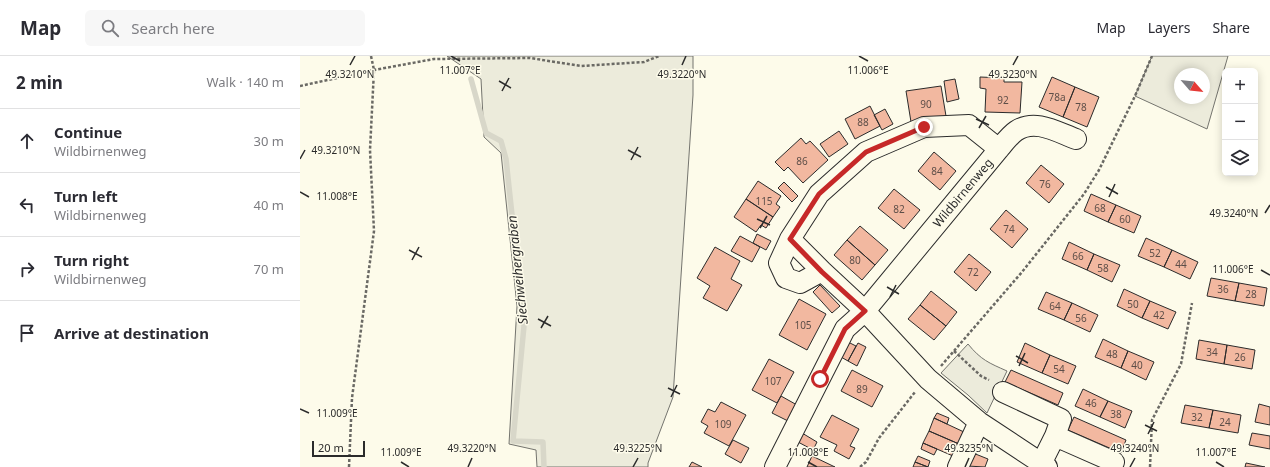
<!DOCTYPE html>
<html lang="en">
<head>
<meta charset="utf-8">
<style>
	:root { --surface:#fff; --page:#f7f7f7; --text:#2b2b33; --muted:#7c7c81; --line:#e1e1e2 }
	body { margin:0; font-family:"Noto Sans",sans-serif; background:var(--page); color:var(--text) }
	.controls { position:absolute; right:12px; top:12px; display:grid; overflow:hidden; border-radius:6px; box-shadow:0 2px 10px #0003 }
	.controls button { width:36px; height:36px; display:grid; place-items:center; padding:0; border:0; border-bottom:1px solid var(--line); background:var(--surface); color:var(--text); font:20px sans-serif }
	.compass { position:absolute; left:874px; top:12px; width:36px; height:36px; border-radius:50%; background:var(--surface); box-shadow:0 2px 10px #0003; rotate:118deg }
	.scale { position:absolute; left:12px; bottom:10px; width:53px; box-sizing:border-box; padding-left:4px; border:2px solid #2b2b2b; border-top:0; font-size:11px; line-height:14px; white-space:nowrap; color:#2b2b2b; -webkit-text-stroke:3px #fdfbea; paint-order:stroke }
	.stop { position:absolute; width:12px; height:12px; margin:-9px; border:3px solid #c62828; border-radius:50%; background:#fff }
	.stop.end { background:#c62828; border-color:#fff; box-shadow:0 1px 4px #0008 }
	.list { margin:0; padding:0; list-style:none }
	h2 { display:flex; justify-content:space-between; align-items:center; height:52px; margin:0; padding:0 16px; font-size:17px }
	h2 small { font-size:13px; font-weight:400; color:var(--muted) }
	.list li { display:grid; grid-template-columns:26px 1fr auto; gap:12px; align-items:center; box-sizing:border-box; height:64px; padding:0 16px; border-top:1px solid var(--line) }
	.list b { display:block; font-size:15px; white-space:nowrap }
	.list p { margin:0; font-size:13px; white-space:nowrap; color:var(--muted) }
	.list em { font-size:13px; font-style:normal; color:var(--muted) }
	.icon { flex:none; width:22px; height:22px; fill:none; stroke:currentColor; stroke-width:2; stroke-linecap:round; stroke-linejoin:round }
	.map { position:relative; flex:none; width:970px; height:411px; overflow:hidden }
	header { display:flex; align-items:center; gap:24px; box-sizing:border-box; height:56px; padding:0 20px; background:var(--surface); border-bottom:1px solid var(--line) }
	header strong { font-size:19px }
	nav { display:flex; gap:22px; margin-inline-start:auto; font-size:14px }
	.search { width:280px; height:36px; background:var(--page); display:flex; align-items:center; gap:10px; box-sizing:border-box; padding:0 14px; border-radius:6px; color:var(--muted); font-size:15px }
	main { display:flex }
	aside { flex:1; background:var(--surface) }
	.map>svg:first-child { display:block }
	.green { fill:#ecebdb; stroke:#74746e; fill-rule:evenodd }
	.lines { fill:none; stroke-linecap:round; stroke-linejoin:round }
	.stream { stroke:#d8d7c9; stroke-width:5.5 }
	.building { fill:#f2b8a0; stroke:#2b2b2b }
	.minor-casing { stroke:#2b2b2b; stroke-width:22 }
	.path { stroke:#6a6964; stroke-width:2.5; stroke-dasharray:3 2; stroke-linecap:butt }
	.minor { stroke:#fdfbea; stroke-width:20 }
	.route { stroke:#c62828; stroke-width:5 }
	.ticks { fill:none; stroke:#2b2b2b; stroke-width:1.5 }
	.labels { text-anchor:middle; stroke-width:3; stroke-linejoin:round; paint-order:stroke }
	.number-label { font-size:10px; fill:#5d4e48 }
	.street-label { font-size:12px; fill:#2b2b2b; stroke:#fdfbea }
	.water-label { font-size:13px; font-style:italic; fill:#2b2b2b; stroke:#fdfbea }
	.ticks-label { font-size:10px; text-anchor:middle; fill:#2b2b2b; stroke:#fdfbea; stroke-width:3; stroke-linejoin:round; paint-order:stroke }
</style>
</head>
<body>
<header>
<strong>Map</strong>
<div class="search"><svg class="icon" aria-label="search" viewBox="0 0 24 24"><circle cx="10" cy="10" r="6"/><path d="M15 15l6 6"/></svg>Search here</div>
<nav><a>Map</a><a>Layers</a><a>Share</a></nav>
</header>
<main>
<aside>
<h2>2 min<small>Walk · 140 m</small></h2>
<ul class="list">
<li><svg class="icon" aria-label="ahead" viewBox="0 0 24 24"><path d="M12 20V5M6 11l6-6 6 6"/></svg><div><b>Continue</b><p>Wildbirnenweg</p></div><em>30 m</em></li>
<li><svg class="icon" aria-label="left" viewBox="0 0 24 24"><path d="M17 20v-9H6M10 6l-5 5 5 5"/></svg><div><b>Turn left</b><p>Wildbirnenweg</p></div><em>40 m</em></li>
<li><svg class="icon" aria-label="right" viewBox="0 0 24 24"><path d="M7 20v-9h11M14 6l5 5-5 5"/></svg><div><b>Turn right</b><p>Wildbirnenweg</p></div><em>70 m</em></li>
<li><svg class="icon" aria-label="arrive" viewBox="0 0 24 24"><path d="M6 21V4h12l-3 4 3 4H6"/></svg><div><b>Arrive at destination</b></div></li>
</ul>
</aside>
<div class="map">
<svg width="970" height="411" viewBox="0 0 970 411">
	<rect width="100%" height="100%" fill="#fdfbea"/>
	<path class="green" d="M147,0H393V39L373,341L348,407V411H237L236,394L209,388L217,250L201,97L184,81L181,23Z
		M852,0H928L907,73L835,40ZM880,18H904V42H880Z
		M668,288C681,304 689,307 707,315L687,357L668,339L641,317Z"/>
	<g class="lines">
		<path class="stream" d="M171,23L186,77L201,85L206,103L224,270L213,385L243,386L244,411"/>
	</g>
	<path class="building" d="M680,21L704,22V26H722L720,57L685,56L686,33L680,32Z
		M752,21L775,31L763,61L739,51Z
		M655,23L659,43L647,46L644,25Z
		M641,30L646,60L611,66L606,35Z
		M775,31L799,41L787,71L763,61Z
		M570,50L580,70L555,83L545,63Z
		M585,53L593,68L582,74L574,59Z
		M539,75L548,88L529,101L520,88Z
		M501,82L506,88L510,85L528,104L503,127L488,111L484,115L475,106Z
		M634,96L656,115L640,134L618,115Z
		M741,109L764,128L749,147L726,127Z
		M458,125L481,140L476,148L480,151L473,161L446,143Z
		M484,126L498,140L492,146L478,132Z
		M594,133L620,154L604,173L578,152Z
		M791,138L816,149L808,166L784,155Z
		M446,143L473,161L466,172L461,169L456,176L434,161Z
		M816,149L841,160L834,177L808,166Z
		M706,154L728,173L712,192L690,173Z
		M560,170L588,194L575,209L547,184Z
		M457,178L471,185L466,194L453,187Z
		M440,180L460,191L452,206L431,195Z
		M846,182L872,194L864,211L838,200Z
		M547,184L575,209L562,224L534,199Z
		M769,186L794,198L787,214L762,203Z
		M415,191L440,205L431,223L442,229L427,255L403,242L410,230L397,222Z
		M872,194L898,206L890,223L864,211Z
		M669,198L691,216L676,235L654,216Z
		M794,198L820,209L812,226L787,214Z
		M911,222L939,227L935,245L907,240Z
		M939,227L967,232L964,250L935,245Z
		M520,229L540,250L532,257L513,236Z
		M824,233L850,245L842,262L817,250Z
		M631,235L657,256L646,270L620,249Z
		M746,236L772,247L764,264L738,253Z
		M499,243L526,258L507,294L479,279Z
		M850,245L876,256L868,273L842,262Z
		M772,247L798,259L790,276L764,264Z
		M620,249L646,270L634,284L608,263Z
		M803,283L828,295L821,312L795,301Z
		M899,284L927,289L924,308L896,303Z
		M548,286L556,290L548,305L541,301Z
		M558,287L566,291L557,310L548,305Z
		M725,287L750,299L742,317L717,306Z
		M927,289L955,294L952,313L924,308Z
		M828,295L854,306L846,324L821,312Z
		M750,299L776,310L768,328L742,317Z
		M469,303L494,316L477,347L452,334Z
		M552,314L583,330L572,351L541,335Z
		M711,314L763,337L758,349L705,326Z
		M783,333L808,345L800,361L775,350Z
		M481,340L497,349L488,365L472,357Z
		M808,345L832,355L825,372L800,361Z
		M421,346L446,359L429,390L404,377L408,370L401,366L408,353L415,356Z
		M959,348L970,351V369L955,366Z
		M885,349L913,354L909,372L881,367Z
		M913,354L941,359L938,377L909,372Z
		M637,357L649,362L647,368L634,362Z
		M532,359L559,373L550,390L555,392L549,403L534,395L537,389L520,381Z
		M774,361L826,384L821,397L768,374Z
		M634,362L664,376L659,388L629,375Z
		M629,375L659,388L653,400L623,387Z
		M502,377L517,386L513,394L498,386Z
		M952,377L970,380V393L949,389Z
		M433,384L449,392L441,407L425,398Z
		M623,387L637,393L634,399L621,393Z
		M673,397L688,403L685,411L667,410Z
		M512,400L535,411H507Z
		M618,400L630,405L628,411L615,406Z
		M392,406L402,411H389Z
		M615,406L628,411H613Z
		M946,407L965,411H945Z"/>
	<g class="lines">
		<defs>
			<path id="minor" d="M699,93C704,87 710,79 716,75C735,62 757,76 776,83
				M490,183L522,215L565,255L628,323L679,366L747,411
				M703,336L761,363L755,380L741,408
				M755,380L814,406
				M475,411L545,273L565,255L699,93L669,69L624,71L566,96L519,138L490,183L479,207L486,222L500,227L522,215
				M658,411L679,366"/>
		</defs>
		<use href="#minor" class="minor-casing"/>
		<path class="path" d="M0,30L74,14L134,3L230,2L281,10L344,6L359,0
			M654,295L681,320L689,324
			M641,310L722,216L784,138L799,114L835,40L852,0
			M49,411L52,342L74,175L70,94L74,14L71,0
			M560,411L566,406L579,382L615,336
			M850,411L852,364L881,308L892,247"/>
		<use href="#minor" class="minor"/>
	</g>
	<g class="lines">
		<path class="route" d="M520,323L545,273L565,255L522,216L490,183L519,138L566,96L624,71"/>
	</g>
	<path class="ticks" d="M151,0L160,5M559,0L568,5M50,9L55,0M382,9L386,0M713,9L718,0M199,25L211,32M202,35L209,22M676,63L689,69M679,72L686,60M328,94L341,101M0,103L5,94M331,104L338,91M806,131L818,138M0,136L9,141M809,141L815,128M965,157L970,149M457,163L470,169M460,172L467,160M109,194L122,201M112,204L119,191M961,214L970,219M587,231L599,238M590,241L596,229M238,263L251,270M241,272L248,260M716,300L728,307M719,310L725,297M368,332L380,338M371,341L377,329M0,353L9,357M845,369L857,375M848,378L854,366M101,406L109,411M508,406L517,411M916,406L924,411M168,411L172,402M333,411L338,402M665,411L669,402M830,411L835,402"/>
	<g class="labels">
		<g class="number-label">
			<text x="757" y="45">78a</text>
			<text x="703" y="48">92</text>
			<text x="626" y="52">90</text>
			<text x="781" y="55">78</text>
			<text x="563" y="70">88</text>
			<text x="502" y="109">86</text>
			<text x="637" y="119">84</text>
			<text x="745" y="132">76</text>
			<text x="464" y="149">115</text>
			<text x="800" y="156">68</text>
			<text x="599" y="157">82</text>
			<text x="825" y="167">60</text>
			<text x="709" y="177">74</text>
			<text x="855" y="201">52</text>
			<text x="778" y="204">66</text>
			<text x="555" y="208">80</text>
			<text x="881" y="212">44</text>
			<text x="803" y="216">58</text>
			<text x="673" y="220">72</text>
			<text x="923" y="237">36</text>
			<text x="951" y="242">28</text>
			<text x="833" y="252">50</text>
			<text x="755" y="254">64</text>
			<text x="859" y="263">42</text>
			<text x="781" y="266">56</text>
			<text x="503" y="273">105</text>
			<text x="912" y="300">34</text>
			<text x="812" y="302">48</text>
			<text x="940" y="305">26</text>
			<text x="837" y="313">40</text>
			<text x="759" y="317">54</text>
			<text x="473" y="329">107</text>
			<text x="562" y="337">89</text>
			<text x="791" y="351">46</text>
			<text x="816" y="362">38</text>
			<text x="897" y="365">32</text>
			<text x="925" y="370">24</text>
			<text x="423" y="372">109</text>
		</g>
		<g class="street-label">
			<text transform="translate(663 137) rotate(-50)" y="4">Wildbirnenweg</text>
		</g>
		<g class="water-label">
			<text transform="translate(217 214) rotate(-96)" y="5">Siechweihergraben</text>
		</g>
	</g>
	<g class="ticks-label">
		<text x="160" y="18">11.007°E</text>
		<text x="568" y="18">11.006°E</text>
		<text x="50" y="22">49.3210°N</text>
		<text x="382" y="22">49.3220°N</text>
		<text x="713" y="22">49.3230°N</text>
		<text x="36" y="98">49.3210°N</text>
		<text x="37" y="144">11.008°E</text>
		<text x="934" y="161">49.3240°N</text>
		<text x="933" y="217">11.006°E</text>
		<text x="37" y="361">11.009°E</text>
		<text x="172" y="396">49.3220°N</text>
		<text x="338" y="396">49.3225°N</text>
		<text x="669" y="396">49.3235°N</text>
		<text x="835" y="396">49.3240°N</text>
		<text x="101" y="400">11.009°E</text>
		<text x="508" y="400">11.008°E</text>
		<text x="916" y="400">11.007°E</text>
	</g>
</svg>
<div class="controls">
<button>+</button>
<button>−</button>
<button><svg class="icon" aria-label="layers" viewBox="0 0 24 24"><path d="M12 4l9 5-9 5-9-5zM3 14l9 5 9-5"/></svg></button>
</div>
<svg class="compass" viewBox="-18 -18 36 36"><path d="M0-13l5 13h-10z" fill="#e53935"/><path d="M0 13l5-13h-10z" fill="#7c7c81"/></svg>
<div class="scale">20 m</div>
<div class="stop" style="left:520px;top:323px"></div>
<div class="stop end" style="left:624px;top:71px"></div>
</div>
</main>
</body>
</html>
